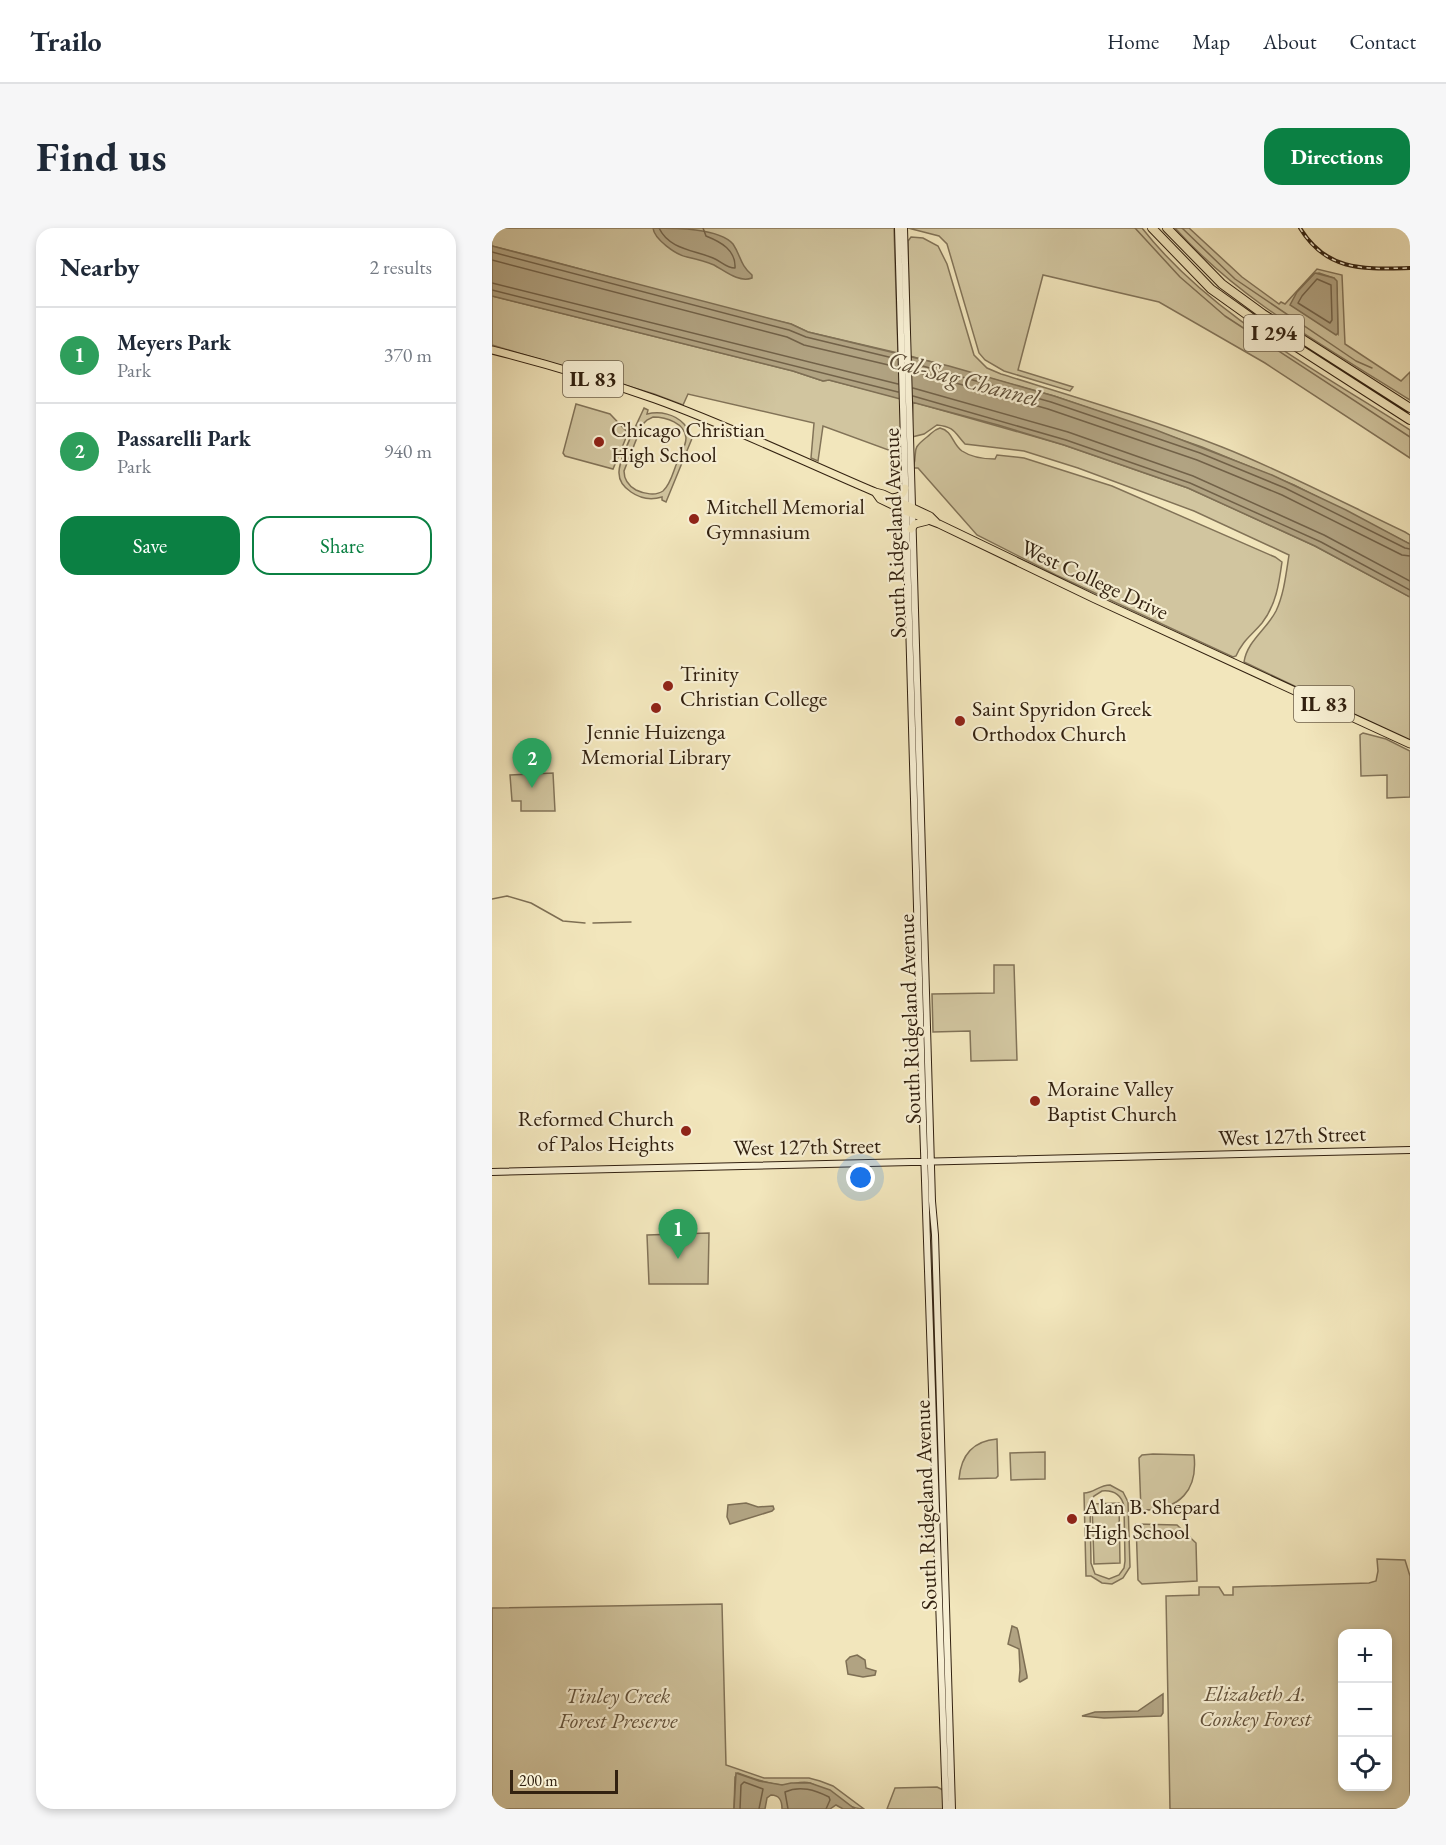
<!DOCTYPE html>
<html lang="en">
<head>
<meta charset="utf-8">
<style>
	:root { --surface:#fff; --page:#f6f6f7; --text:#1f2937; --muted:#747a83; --line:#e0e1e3; --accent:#0b8043 }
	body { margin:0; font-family:"EB Garamond",serif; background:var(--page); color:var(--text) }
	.controls { position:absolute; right:18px; bottom:18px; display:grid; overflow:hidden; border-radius:12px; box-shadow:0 3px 9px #0003 }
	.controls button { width:54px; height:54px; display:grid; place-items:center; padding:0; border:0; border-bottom:2px solid var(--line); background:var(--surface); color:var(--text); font:30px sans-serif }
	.scale { position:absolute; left:18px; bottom:15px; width:108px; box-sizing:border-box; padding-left:6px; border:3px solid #322110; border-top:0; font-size:16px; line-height:21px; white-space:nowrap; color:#322110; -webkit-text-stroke:4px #f7efd3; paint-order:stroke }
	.you { position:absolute; left:369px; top:950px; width:21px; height:21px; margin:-15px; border:4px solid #fff; border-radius:50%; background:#1a73e8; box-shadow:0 0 0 9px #1a73e833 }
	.badge { display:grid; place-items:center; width:39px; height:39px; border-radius:50%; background:var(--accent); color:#fff; font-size:20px; font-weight:700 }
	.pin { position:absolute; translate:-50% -50px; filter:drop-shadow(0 2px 3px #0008) }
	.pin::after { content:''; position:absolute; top:32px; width:21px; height:18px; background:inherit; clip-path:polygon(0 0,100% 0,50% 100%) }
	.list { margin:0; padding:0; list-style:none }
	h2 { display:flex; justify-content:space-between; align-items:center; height:78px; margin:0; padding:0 24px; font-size:26px }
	h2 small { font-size:20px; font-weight:400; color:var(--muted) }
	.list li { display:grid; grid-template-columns:39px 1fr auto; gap:18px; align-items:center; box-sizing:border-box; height:96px; padding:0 24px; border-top:2px solid var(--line) }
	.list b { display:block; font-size:22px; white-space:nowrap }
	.list p { margin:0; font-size:20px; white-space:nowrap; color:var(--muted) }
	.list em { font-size:20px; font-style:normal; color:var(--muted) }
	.actions { display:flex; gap:12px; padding:18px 24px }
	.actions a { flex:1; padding:14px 0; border:2px solid var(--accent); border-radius:18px; text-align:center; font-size:21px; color:var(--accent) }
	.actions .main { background:var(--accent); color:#fff }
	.icon { flex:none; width:33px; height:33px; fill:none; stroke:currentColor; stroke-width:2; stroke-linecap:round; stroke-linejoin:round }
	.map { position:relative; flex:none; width:918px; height:1581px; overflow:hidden; border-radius:18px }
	header { display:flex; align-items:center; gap:36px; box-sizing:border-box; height:84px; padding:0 30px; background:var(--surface); border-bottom:2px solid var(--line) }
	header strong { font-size:28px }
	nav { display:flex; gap:33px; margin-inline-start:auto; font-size:21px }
	.intro { display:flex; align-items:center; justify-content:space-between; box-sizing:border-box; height:144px; padding:0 36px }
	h1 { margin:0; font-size:42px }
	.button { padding:15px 27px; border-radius:18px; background:var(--accent); color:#fff; font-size:21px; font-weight:700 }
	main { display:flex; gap:36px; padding:0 36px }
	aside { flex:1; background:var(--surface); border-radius:18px; box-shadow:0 3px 9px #0003 }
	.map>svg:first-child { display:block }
	.green { fill:#d1c59f; stroke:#827358; stroke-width:1.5; fill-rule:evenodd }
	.water { fill:#b1a382; stroke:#7e6f54; stroke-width:1.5 }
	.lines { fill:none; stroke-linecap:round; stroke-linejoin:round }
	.shore { stroke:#726249; stroke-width:1.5 }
	.stream { stroke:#7e6f54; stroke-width:1.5 }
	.secondary-casing { stroke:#322110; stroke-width:8 }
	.primary-casing { stroke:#322110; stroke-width:9 }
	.motorway-casing { stroke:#322110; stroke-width:10 }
	.secondary { stroke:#f7efd3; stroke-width:6 }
	.primary { stroke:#f2e6bc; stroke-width:7 }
	.motorway { stroke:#f2e6bc; stroke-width:8 }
	.rail-casing { stroke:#322110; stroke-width:4 }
	.rail { stroke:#f7efd3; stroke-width:1.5; stroke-dasharray:4.5; stroke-linecap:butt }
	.poi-dot { fill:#8f2418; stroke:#f7efd3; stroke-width:2 }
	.labels { text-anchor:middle; stroke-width:4.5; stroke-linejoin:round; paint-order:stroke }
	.shield { fill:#f7efd3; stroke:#6d5f4a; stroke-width:1.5 }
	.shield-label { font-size:21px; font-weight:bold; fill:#322110 }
	.poi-label { font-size:22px; fill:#322110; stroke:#f7efd3; text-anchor:start }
	.street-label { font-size:22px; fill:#322110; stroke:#f7efd3 }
	.park-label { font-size:22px; font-style:italic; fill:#62523b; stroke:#f7efd3 }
	.water-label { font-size:24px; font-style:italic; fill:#5e4e38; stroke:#f7efd3 }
</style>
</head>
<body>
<header>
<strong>Trailo</strong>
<nav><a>Home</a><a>Map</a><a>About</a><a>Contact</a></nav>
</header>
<div class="intro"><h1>Find us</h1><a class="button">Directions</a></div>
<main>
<aside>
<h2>Nearby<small>2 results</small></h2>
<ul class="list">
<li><span class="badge" style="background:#2e9e5b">1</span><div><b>Meyers Park</b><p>Park</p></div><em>370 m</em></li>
<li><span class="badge" style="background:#2e9e5b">2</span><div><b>Passarelli Park</b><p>Park</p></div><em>940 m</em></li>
</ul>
<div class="actions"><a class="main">Save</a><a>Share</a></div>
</aside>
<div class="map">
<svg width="918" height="1581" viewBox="0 0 918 1581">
	<rect width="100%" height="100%" fill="#f2e6bc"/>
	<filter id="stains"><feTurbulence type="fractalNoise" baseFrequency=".00333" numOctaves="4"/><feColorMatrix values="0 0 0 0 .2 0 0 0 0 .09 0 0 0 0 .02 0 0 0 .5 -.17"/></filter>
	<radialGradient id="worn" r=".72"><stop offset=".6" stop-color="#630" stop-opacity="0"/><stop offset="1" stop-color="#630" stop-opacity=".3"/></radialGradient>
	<path class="green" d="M0,0H402L406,125L316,104L299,96C198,74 100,42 0,18Z
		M416,0H650C718,87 826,143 918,202V230L773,135L667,74L551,47L526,142L581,159L578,163L512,143L493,132L487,125L455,16L447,8Z
		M683,0H697L750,49L787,76L789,74L793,76L825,41L850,47L853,116L909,153L918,144V172C836,120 748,73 683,0ZM827,45L842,50L845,61L846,106L805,64L822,46Z
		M419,9L431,10L446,18L455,36L482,127L495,140L509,146C583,169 658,191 730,219C793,244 852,275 913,304L918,307V316L802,257L710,219L562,168L418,128L416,13Z
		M0,68L301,143L331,153L337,152L408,170L410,227L331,198L326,233L319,230L322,195L196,166L191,177L162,166L0,117Z
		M421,174L572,217L696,260L823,318L918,369V513L752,434C755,413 775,401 784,383C792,366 794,346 797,327L702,283L586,240L532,223L473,216C462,204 463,199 445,197L432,206L420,209Z
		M84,176L118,186L136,205L121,241L73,228L71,225Z
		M152,180L156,182L155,186C168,183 183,186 192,196C196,201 197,205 201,208L174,274L170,272V269C160,272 149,271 139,264C133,260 127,253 127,245C126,232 146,194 152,180ZM161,189C174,189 193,195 194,210C194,219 187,229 184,237C181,245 178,257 171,263C164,268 152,266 144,262C137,258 132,252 132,243L150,197L155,192Z
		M448,200C461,203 460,216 470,223C479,229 493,231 503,231L505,227L532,230L620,258L783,329L790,334C787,356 784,377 770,395C759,408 751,412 744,428L741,429L564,347L485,307L426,240H421C427,221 417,223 435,209C440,205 441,202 448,200Z
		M871,505L894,511L918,523V569L895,570V547L869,548L868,507Z
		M61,545L63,583H29V573H20L18,547Z
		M502,737H522L525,832L479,833L478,803L441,804L440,766L502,765Z
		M217,1005L216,1056H157L155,1007Z
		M505,1211L506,1248L504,1250L467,1251C469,1227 481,1213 505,1211Z
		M553,1224V1251L519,1252L518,1225Z
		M661,1226L702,1227C706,1262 688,1282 651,1282H649L647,1230L650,1227Z
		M618,1257L631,1264L636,1274L638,1339L631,1350L620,1356L610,1355L599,1348H594L592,1265C602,1265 607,1257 618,1257ZM610,1263C621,1262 629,1266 632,1278L633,1333L632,1340L627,1347L617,1351L603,1346L599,1335L598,1276L602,1268Z
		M627,1275L628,1335L602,1336L600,1276Z
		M644,1296L685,1297L704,1315L705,1353L650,1356L646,1352Z
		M885,1331L913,1332L918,1348V1581H678L674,1368L707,1367V1359H727L732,1367H741V1359L877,1355L884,1353L886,1343ZM850,1406H896V1558H850Z
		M230,1376L234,1537L272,1550H317L328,1553L341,1558L372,1581C352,1581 337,1562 318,1555C308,1552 299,1558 290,1557C274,1556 261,1550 246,1545L243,1549L242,1581H0V1380Z
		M445,1559L451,1562L452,1581H395L403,1560Z"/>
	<path class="water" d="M161,0C182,0 227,0 241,16C249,28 248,37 260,47V50C247,55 233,43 222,37C213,33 204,31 195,29C184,27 162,11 161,0Z
		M0,18L299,96L316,104L457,138L562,168L664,202L780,247L854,282L918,316V369L823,318L696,260L572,217L506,197L337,152L331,153L301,143L0,68Z
		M823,45L842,50L845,53L846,105L844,107L798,77L805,64Z
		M254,1275L266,1279L281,1278L282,1281L280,1283L238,1296L235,1289L236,1277Z
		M520,1398L525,1400L526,1403L535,1448V1450L528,1454L527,1453L528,1442L527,1421L516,1416Z
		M365,1427L373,1432L374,1440L384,1443L383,1447L371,1449L356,1446L354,1433L358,1429Z
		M671,1466V1485L669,1488L612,1490L590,1488L603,1484L646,1483Z
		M244,1545L267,1553L290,1557L299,1555H318L338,1562L363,1581H351L344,1577L338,1581H290C290,1573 288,1567 279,1567L275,1570L273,1581H242Z"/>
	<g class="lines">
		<path class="shore" d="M167,0C177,21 201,22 221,30C229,33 234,40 243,40C244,22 229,14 214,8L211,0
			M0,24L297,102L314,109L405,131
			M0,32L295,109L312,117L405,139
			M825,51L839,57L840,92L838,95L806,75L810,68Z
			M0,55L406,156
			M0,62L406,164
			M420,135L559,174L708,225L793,260L913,320L918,321
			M421,143L556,181L705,232L790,267L910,327L918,328
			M421,160L576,204L701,248L832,307L918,353
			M421,168L574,212L698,255L829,314L918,362
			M248,1581L249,1557L252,1554L271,1561L267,1581
			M296,1581L293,1564C308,1557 323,1562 337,1569L338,1572L334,1581"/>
		<path class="stream" d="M643,0L688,49L733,88L918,209
			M690,0L743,51L864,133L880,140
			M0,671L15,668L39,675L71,693L93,695
			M101,695L139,694"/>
		<defs>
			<path id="secondary" d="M406,0L431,893L454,1581
				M412,0L440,973L443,1007L460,1581
				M0,944L918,922"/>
			<path id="primary" d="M0,122C55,136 109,152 163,171C238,198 310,233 383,264L391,266L438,288L444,294
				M383,264L388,271L413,283L447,296L603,371L918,516
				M400,270C408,269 411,267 413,260
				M419,301L423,296L435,293"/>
			<path id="motorway" d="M660,0L719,61L761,91L918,192
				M675,0L730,56L771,86L918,180"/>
		</defs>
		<use href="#secondary" class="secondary-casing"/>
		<use href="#primary" class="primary-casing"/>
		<use href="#motorway" class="motorway-casing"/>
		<use href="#secondary" class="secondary"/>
		<use href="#primary" class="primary"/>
		<use href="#motorway" class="motorway"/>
		<defs>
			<path id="rail" d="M808,0C835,44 872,41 918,40"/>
		</defs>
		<use href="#rail" class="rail-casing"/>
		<use href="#rail" class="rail"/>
	</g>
	<g class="poi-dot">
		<circle cx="107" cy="214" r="6"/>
		<circle cx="202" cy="291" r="6"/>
		<circle cx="176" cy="458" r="6"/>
		<circle cx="164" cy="480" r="6"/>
		<circle cx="468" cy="493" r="6"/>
		<circle cx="543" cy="873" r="6"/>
		<circle cx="194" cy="903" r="6"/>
		<circle cx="580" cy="1291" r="6"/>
	</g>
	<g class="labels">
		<g class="shield">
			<rect x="752" y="87" width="60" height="36" rx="4.5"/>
			<rect x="71" y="133" width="60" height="36" rx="4.5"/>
			<rect x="802" y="458" width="60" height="36" rx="4.5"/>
		</g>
		<g class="shield-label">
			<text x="782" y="112">I 294</text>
			<text x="101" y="158">IL 83</text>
			<text x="832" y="483">IL 83</text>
		</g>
		<g class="poi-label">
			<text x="119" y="209">Chicago Christian<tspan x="119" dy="25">High School</tspan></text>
			<text x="214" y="286">Mitchell Memorial<tspan x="214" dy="25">Gymnasium</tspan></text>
			<text x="188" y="453">Trinity<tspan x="188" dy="25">Christian College</tspan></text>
			<text x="480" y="488">Saint Spyridon Greek<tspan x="480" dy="25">Orthodox Church</tspan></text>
			<text x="164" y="511" text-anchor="middle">Jennie Huizenga<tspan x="164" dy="25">Memorial Library</tspan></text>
			<text x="555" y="868">Moraine Valley<tspan x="555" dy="25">Baptist Church</tspan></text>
			<text x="182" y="898" text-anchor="end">Reformed Church<tspan x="182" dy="25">of Palos Heights</tspan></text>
			<text x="592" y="1286">Alan B. Shepard<tspan x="592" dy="25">High School</tspan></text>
		</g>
		<g class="street-label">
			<text transform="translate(402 305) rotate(-92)" y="8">South Ridgeland Avenue</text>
			<text transform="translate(603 351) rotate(25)" y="8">West College Drive</text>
			<text transform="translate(417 791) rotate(-92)" y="8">South Ridgeland Avenue</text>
			<text transform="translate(800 907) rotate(-2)" y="8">West 127th Street</text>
			<text transform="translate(315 918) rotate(-1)" y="8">West 127th Street</text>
			<text transform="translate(433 1277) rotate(-92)" y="8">South Ridgeland Avenue</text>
		</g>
		<g class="park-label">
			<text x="763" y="1473">Elizabeth A.<tspan x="763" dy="25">Conkey Forest</tspan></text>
			<text x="126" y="1475">Tinley Creek<tspan x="126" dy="25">Forest Preserve</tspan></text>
		</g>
		<g class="water-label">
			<text transform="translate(472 151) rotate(15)" y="8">Cal-Sag Channel</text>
		</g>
	</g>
	<rect width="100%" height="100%" filter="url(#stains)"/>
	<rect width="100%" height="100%" fill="url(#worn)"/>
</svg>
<div class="controls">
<button>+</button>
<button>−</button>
<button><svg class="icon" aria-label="locate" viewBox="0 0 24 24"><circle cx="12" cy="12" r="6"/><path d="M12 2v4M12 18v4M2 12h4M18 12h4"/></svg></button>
</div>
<div class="scale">200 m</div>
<div class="you"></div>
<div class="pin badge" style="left:186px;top:1031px;background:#2e9e5b">1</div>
<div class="pin badge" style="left:40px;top:560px;background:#2e9e5b">2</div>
</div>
</main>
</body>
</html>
